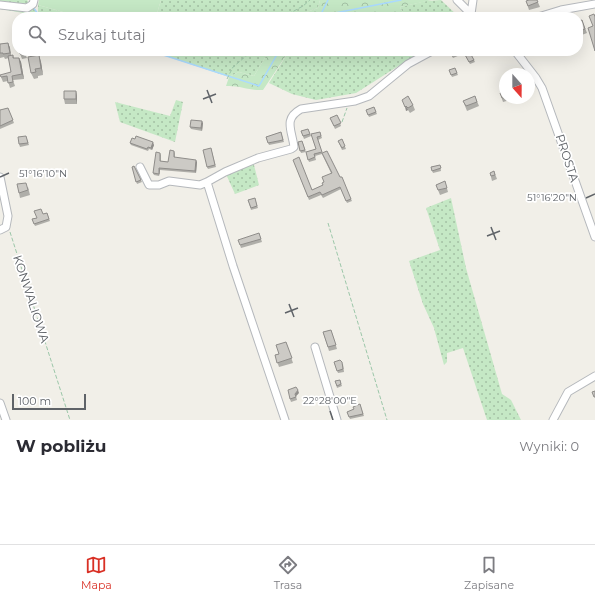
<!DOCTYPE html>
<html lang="pl">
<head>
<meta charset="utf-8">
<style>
	:root { --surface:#fff; --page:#f2f2f3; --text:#2b2b33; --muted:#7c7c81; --line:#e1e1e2; --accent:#d93025 }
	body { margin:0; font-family:Montserrat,sans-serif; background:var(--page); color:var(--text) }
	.compass { position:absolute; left:499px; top:68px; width:36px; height:36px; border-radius:50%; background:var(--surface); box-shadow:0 4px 16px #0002; rotate:159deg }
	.scale { position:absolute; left:12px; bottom:10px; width:74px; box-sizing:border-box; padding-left:4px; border:2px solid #5f6368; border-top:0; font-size:11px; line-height:14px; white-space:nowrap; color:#5f6368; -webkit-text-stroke:3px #fff; paint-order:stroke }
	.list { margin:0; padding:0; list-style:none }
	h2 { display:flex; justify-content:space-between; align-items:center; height:52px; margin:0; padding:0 16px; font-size:17px }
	h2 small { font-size:13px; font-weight:400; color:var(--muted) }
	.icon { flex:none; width:22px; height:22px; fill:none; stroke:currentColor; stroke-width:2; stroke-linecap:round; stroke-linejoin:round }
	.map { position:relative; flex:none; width:595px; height:420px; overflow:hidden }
	.search { position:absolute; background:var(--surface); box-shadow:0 4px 16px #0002; left:12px; right:12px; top:12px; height:44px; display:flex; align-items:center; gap:10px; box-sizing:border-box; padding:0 14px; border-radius:16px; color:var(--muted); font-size:15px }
	.sheet { height:124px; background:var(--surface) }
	nav { display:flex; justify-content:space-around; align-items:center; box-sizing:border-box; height:56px; border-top:1px solid var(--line); background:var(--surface); font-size:11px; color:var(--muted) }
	nav a { display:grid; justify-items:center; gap:2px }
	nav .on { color:var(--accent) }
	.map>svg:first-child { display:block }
	.grass { fill:url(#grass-dots) }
	.forest { fill:url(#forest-crowns) }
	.pitch { fill:#c5e8c5 }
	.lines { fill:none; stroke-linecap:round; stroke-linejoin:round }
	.stream { stroke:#aadaff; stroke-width:1.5 }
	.minor-casing { stroke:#b5b8bc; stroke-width:9 }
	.path { stroke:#9cc7a9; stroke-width:1; stroke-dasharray:4 2; stroke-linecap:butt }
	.minor { stroke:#fff; stroke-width:7 }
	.wall { fill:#afaea9 }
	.shaded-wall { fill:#8f8d8a }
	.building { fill:#cccac5; stroke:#8f8d8a }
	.ticks { fill:none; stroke:#5f6368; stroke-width:1.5 }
	.labels { text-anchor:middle; stroke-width:3.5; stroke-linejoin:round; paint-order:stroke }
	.street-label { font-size:12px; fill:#5f6368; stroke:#fff }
	.ticks-label { font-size:10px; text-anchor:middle; fill:#5f6368; stroke:#fff; stroke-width:3.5; stroke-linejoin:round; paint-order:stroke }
</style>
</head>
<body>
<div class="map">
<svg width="595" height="420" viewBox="0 0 595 420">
	<defs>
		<pattern id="grass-dots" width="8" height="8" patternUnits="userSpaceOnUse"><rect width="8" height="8" fill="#c5e8c5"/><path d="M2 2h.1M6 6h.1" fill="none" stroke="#a3c0a4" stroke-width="1.8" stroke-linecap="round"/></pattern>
		<pattern id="forest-crowns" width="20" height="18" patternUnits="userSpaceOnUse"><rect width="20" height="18" fill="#c5e8c5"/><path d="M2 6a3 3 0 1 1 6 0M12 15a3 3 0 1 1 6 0" fill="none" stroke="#a3c0a4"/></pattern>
	</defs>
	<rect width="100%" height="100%" fill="#f1efe8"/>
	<path class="grass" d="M0,0H27L38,14V5L81,17H47L0,9Z
		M161,0H320L318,8L292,17H156Z
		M441,0L459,17H405L400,7L426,1Z
		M357,13L376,15L378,17H342Z
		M151,51H269L254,76L239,72L229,77Z
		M289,51H422L356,93L316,100L292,94L269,83Z
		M176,100L183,102L175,142L120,122L115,102L170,116Z
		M253,161L259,185L235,194L225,172Z
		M451,198L466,268L502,394L511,400L521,420H487L463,348L447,353V362L444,365L434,328L423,304L409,261L440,250L426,208Z"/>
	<path class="forest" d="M320,0H432L400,7L405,17H378L375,15L357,13L342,17H292L318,8Z
		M269,51H289L263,90C250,91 240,85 226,86L229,77L239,72L254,76Z"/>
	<path class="pitch" d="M39,0H161L156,17H81L38,5Z"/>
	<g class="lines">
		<path class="stream" d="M33,7L38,14L47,17
			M320,16L328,0
			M305,17L308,15L320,16L401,0
			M151,51L259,86L279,51"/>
		<defs>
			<path id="minor" d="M457,0L474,17
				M0,5L27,8L33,4L34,0
				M471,14L473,0
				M538,17L561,10L595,4
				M515,51L536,78L542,88L595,237
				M140,167L149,185H159L169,181L200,185L207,182L225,172L258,158L291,149L294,147C292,130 283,119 301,109L355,101L369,96L408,64L432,51
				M0,177L8,216L6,227L0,230
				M207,182L233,266L285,420
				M315,347L337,420
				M0,403L6,420
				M553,420L568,392L595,376"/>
		</defs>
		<use href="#minor" class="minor-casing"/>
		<path class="path" d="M283,17L303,6L310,0
			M227,79L233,67L252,51
			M342,122L347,108
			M328,223L387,420
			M10,232L70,420"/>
		<use href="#minor" class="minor"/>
	</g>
	<path class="wall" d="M537,0L540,7L529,10L526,1Z
		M582,20L587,33L579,36L578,33V21Z
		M8,43L10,48L11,56L13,55L14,58H19L21,62L24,79L13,80L15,86L10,88L8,81L3,82L1,77L11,72L9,58L5,59L4,57L0,58V44Z
		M19,51H29L30,55L26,56L27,58L22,59Z
		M449,51L459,53L460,55L453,58Z
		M562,51H566L567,54L564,55Z
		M464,53L474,60L475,62L470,64Z
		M41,62L43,75L38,76V78L34,79L31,73Z
		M455,68L458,75L452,77L449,70Z
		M76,91L77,96V104H65L64,99Z
		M500,93L505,98H509L510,100L503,102Z
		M408,96L413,105L415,110L410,113L408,110L406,111Z
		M475,96L479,106L467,111L463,101Z
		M374,107L377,114L369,117L366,110Z
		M8,108L14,123L0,129V110Z
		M337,115L341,126L335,129L330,118Z
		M203,123L202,131L191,129L190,127Z
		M308,129L311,136L304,139L301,131Z
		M281,132L284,142L269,145L266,137Z
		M320,132L322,138L318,140L322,153L351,199L352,201L347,203L341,189L323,198L321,195L309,200L294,162L312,190L323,185L324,182L331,173L322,154L315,156L316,160L309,162L306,152L316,149L311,134Z
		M26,136L29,145L20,147L19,144Z
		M342,139L346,149L342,150L338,141Z
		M302,141L306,152L301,153L298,142Z
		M130,143L154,145L152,150L149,149L148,151L131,145Z
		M211,148L216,167L208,169L207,167Z
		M174,151L175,153V158L197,162L196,173L160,170L159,176L154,175L153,173L160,153L161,155V161L168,162Z
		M440,165L441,171L433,173L431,167Z
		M134,166L142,182L137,184L132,167Z
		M494,171L497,179L492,181L490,173Z
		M445,181L448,192L440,195L436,185Z
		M28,187L30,195L20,198L19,193Z
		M255,198L258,208L251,210L248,200Z
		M47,213L50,221L35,226L32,219L37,218L43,214Z
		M259,233L262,242L241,248L240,245Z
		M331,330L337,349L329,351L323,332Z
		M286,342L293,363L279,367L275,355L279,354Z
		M334,362L343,364L344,372L338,373Z
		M340,380L342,386L337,388L335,381Z
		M299,393L296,396L297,400L291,402L290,399Z
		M360,404L364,416L350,419L347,412L354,409Z"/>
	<path class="shaded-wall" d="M8,43L10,48L11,58Z
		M39,55L41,62L43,75L41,68Z
		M19,58L21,62L24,79L22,74Z
		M76,91L77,96V104L76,99Z
		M406,106L408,110L406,111L405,107Z
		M202,121L203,123L202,131L201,128Z
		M153,142L154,145L152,150L151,148Z
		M196,160L197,162L196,173L195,171Z
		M159,168L160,170L159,176Z
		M298,390L299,393L296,396L295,394Z"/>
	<path class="building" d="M529,0H537L538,2L528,6L526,1Z
		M497,13L498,16L503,14L504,17H492V15Z
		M594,14L595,17V51L588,28L593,26L589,16Z
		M582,20L585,29L578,32V21Z
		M8,43L10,53L3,54V53H0V44Z
		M19,51H26H24L25,53L20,54Z
		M449,51H458L459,53L452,56Z
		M468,51H469L474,60L469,62L464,53Z
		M13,55V58H19L22,74L12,76L13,82L8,83L7,76L1,77L0,75L11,72L8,56Z
		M39,55L41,68L35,69L36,72L31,73L28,57Z
		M455,68L457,73L451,75L449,70Z
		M64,91H76V99H64Z
		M505,92V98H502L500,93Z
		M408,96L413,105L408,108L406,106L405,107L402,100Z
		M475,96L477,102L466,106L463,101Z
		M374,107L376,112L368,115L366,110Z
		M8,108L13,120L0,126V110Z
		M337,115L341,123L334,126L330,118Z
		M191,120L202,121L201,128L190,127Z
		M308,129L310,134L303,136L301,131Z
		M281,132L283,140L268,143L266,137Z
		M320,132L321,136L317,137L322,152L314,154L315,157L308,160L306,152L316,149L311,134Z
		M26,136L28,143L19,144L18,137Z
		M136,136L153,142L151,148L148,147L147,149L130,143L132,138L135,139Z
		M342,139L345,146L342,148L338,141Z
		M302,141L305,150L300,151L298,142Z
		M211,148L215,165L207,167L203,150Z
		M170,150L174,151V157L196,160L195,171L159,168V174L153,173L156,152L160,153V161L168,162Z
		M327,151L340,177H342L351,199L346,201L340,187L322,195L320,192L308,197L293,160L299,157L312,190L323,185L322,183L324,182L322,177L332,173L322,153Z
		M440,165L441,168L432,171L431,167Z
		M134,166L141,180L136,182L132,167Z
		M494,171L495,175L491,176L490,173Z
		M445,181L447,188L438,190L436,185Z
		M26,183L28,190L19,193L17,184Z
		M255,198L257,206L251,208L248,200Z
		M41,209L43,214L47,213L49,219L34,224L32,219L37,218L34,211Z
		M259,233L261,239L240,245L238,240Z
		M331,330L336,345L328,347L323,332Z
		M286,342L292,358L277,363L275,355L279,354L276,345Z
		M340,360L342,362L343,369L337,371L334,362Z
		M340,380L341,384L337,386L335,381Z
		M296,387L298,390L295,394L296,397L290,399L288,390Z
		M595,391V397H594L592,392Z
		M360,404L363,414L349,417L347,412L354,409L353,407Z"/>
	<path class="ticks" d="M207,90L212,103M203,99L216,94M0,177L9,173M586,198L595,194M491,227L496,240M487,236L500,231M289,304L294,317M285,313L298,308M330,411L333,420"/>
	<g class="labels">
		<g class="street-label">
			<text transform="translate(567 158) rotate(72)" y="4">PROSTA</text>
			<text transform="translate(31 299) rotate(72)" y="4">KONWALIOWA</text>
		</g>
	</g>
	<g class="ticks-label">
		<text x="43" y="177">51°16'10"N</text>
		<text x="552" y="201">51°16'20"N</text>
		<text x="330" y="404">22°28'00"E</text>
	</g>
</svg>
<svg class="compass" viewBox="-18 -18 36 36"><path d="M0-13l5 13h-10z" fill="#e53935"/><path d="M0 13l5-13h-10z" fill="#7c7c81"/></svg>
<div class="scale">100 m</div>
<div class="search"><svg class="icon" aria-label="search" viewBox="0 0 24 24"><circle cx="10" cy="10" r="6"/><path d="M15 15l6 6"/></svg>Szukaj tutaj</div>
</div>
<section class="sheet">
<h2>W pobliżu<small>Wyniki: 0</small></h2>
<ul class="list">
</ul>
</section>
<nav>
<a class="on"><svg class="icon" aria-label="map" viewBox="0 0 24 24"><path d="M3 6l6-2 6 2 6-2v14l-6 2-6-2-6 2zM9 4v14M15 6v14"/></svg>Mapa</a>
<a><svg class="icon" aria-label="directions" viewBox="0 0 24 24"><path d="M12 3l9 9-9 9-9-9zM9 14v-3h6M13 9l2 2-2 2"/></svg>Trasa</a>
<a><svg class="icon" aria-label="saved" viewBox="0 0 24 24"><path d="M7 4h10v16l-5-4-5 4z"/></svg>Zapisane</a>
</nav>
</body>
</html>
